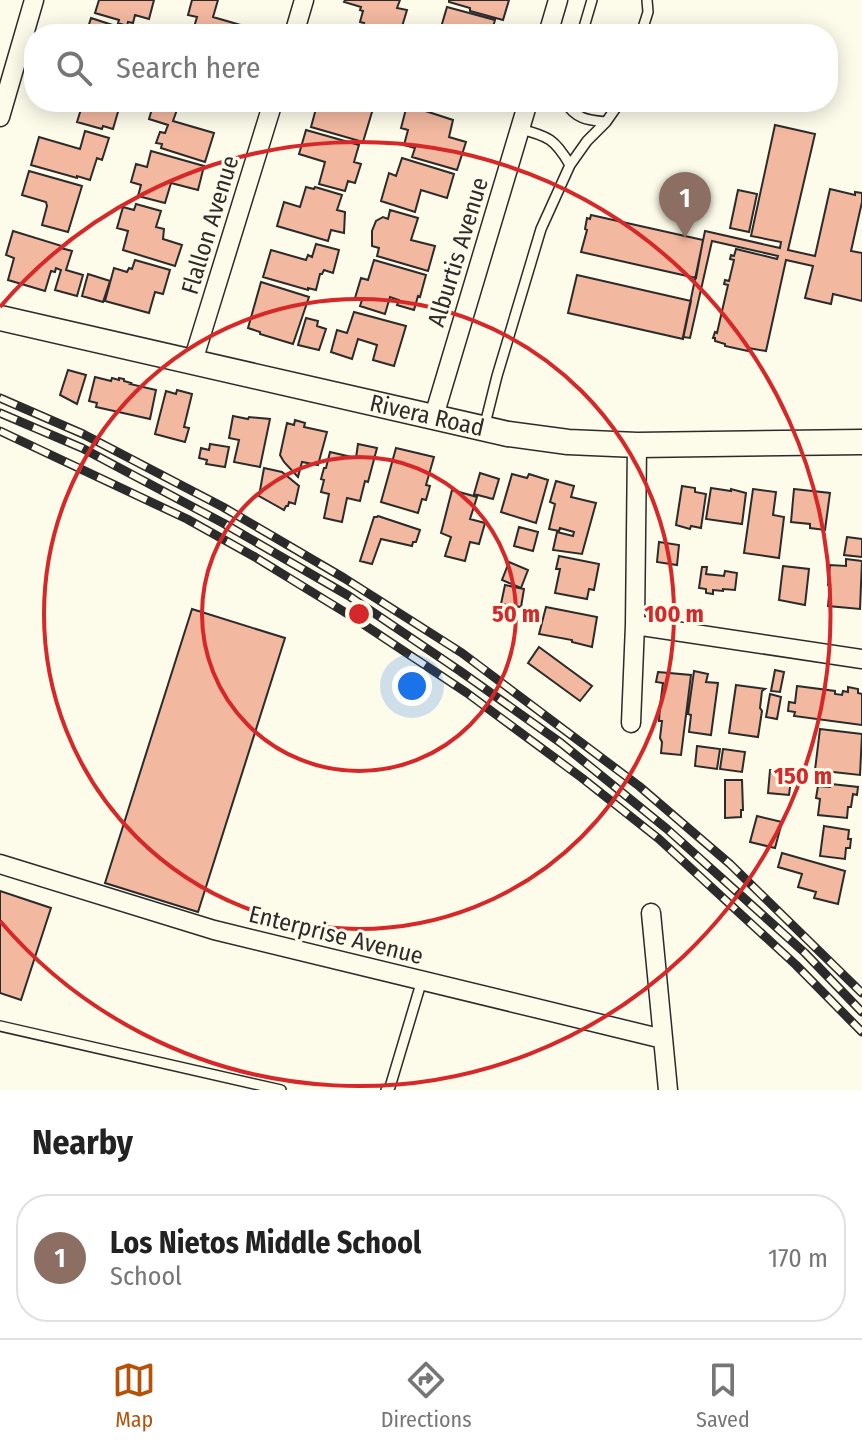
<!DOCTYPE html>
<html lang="en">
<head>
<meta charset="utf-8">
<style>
	:root { --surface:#fff; --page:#f2f2f2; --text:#222; --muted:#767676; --line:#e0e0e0; --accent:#b45309 }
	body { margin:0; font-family:"Fira Sans Condensed",sans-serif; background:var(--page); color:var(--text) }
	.you { position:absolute; left:412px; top:686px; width:28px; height:28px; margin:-20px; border:6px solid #fff; border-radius:50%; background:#1a73e8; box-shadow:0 0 0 12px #1a73e833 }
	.badge { display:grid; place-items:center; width:52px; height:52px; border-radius:50%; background:var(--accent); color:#fff; font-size:26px; font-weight:700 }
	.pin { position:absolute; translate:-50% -66px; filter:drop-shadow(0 2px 4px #0008) }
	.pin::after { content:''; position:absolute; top:42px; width:28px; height:24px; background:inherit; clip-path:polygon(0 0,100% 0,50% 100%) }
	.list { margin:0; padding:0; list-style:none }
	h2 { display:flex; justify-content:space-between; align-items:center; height:104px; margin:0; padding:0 32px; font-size:34px }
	h2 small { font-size:26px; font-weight:400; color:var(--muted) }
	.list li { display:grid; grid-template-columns:52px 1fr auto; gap:24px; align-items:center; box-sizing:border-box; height:128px; margin:0 16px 16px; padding:0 16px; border:2px solid var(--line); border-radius:32px }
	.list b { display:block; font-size:30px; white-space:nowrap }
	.list p { margin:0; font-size:26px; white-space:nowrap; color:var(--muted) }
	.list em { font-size:26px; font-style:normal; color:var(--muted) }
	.icon { flex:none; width:44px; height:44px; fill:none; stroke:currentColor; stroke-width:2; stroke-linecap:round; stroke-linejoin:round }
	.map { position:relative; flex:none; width:862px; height:1090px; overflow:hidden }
	.search { position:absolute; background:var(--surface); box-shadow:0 4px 20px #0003; left:24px; right:24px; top:24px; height:88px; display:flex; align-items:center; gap:20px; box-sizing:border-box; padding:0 28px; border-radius:32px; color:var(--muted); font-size:30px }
	.sheet { height:248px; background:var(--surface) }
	nav { display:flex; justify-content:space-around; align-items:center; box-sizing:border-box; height:112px; border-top:2px solid var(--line); background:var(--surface); font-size:22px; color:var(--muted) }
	nav a { display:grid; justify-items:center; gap:4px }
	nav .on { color:var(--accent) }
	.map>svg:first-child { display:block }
	.building { fill:#f2b8a0; stroke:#2b2b2b; stroke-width:2 }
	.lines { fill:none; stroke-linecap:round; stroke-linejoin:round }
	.service-casing { stroke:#2b2b2b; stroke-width:12 }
	.minor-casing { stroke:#2b2b2b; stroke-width:21 }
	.tertiary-casing { stroke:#2b2b2b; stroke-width:27 }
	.service { stroke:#fdfbea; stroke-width:9 }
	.minor { stroke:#fdfbea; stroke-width:18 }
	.tertiary { stroke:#fdfbea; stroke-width:24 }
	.rail-casing { stroke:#2b2b2b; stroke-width:9 }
	.rail { stroke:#fdfbea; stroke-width:6; stroke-dasharray:18; stroke-linecap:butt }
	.ring { fill:none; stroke:#d62828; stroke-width:4 }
	.labels { text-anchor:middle; stroke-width:6; stroke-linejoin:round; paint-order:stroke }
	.street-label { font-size:24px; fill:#2b2b2b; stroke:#fdfbea }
	.centre { fill:#d62828; stroke:#fdfbea; stroke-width:4 }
	.ring-label { font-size:24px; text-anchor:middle; font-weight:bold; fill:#d62828; stroke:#fdfbea; stroke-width:6; stroke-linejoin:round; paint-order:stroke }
</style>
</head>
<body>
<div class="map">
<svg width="862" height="1090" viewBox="0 0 862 1090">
	<rect width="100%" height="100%" fill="#fdfbea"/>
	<path class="building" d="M99,0H154L149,19L135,15L133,23L128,22L127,26L118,23L119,20L95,13Z
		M192,0H218L213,17L244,26L242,34H192L197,17L188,15Z
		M345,0H400L397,8L407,10L401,30L392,27L389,34H371L361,31L364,23L360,22L363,11L360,10L361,7L344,2Z
		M449,0H509L503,20L470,11V8L449,2Z
		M447,7L495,20L491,34H439Z
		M91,18L131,31L130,34H86Z
		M80,102H111L120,105L113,129L103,126L102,129L77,122L83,103Z
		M154,102L179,104L173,121L214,133L205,162L161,148L162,144L156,143L160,132L165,133L168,125L149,119Z
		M348,102H375L363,142L311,127L317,105L335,110L337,105L346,107Z
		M419,102H456L454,110L445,107L444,110Z
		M407,105L453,120L449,137L466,142L457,170L412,157L415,148L404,145L408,130L401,128Z
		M775,125L815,134L788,250L815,256L830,189L855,195V192L862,193V202L851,251L862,253V301L833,294L831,304L805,298L813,266L786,260L766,351L748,348V351L725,346V344L715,341V338H713L715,332L717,333L728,285L724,284L725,280L729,281L734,260L730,259L731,255L734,256L736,249L777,259L778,256L712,241L690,338L683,337L705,231L780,248L781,242L751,236Z
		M306,130L359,145L354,162L361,164L355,183L348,181L345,191L319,184L325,162L299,154Z
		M85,131L109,138L102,160L97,158L90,180L77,176V178L31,165L39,137L80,149Z
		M151,151L204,166L198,190L171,183L165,203L138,196L141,185L131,182L136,164L147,167Z
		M402,158L454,174L447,198L421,190L415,212L381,201L389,173L396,176Z
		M29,171L82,186L68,232L42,225L47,206L46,202L22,195Z
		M306,187L314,189L315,187L342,195L337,210L345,212L344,233L331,230L328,241L277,226L284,202L300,207Z
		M738,190L757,194L749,232L730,228Z
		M136,204L161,211L156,227L164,229L163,239L182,245L175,266L123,250L128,231L117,228L123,207L134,210Z
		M390,210L418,218L411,240L435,246L428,271L377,256L379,248L372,246V231L376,221L383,217L388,219Z
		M591,215L703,240L696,278L581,252L587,230L585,229L587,218L590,219Z
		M13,231L62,246L61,248L72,251L66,270L83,275L77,296L55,290L61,270L56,268L55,272L51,271L45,291L8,280L14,258L6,255Z
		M316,244L339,250L333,273L324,270L322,274H320L316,290L308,288V290L263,277L271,250L306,260L308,255L312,257Z
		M135,260L170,270L163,294L155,292L149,313L105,301L114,268L127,272L129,268L132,269Z
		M374,260L426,275L420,297L418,296L414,310L397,305L399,300L390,297L385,314L360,306L362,300L355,298L361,278L368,280Z
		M88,274L110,281L103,302L82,296Z
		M577,275L691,301L683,339L568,313Z
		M261,282L309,297L293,344L260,334V332L248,328Z
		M354,312L406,326L394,366L373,360L377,345L358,339L352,359L331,352L337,330L347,333Z
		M306,318L318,321L317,326L326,329L319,350L298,345Z
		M68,370L86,375L77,404L60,395Z
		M95,377L111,381L112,378L119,380V378L124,379V381L131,383L130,384L156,390L150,419L96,407L97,403L89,401Z
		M177,390L192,394L184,427L189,428L185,442L155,434L166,391L176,394Z
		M233,416L248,419L249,417L270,419L260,467L234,462L239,440L229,438Z
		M295,420L305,423L304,427L327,432L318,465L302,462L298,477L284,462L280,455L287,423L294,425Z
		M210,444L229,447L225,467L206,464L207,460L199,458L201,448L209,450Z
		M358,444L377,448L368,482L365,481L360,501L347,498L342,522L324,518L329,494L321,492L324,480L321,479L324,468H326L330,452L356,458Z
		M396,448L434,457L426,485L430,486L426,500L422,499L418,513L381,502Z
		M264,468L282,472L299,486L295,504L289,502L288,506H286L284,510L259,496Z
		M480,473L499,479L493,499L474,494Z
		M512,474L527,478L529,474L548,480L536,523L501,512Z
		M556,481L574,486L571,497L596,503L582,554L553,550L557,532L573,536L574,532L560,528L559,531L549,529L555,504L550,502Z
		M682,486L695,488V492L706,494L701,528L691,526L690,529L676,525Z
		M711,488L731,491V489L746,493L742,524L706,519Z
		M753,489L776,492L773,515L784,517L779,558L744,553Z
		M794,489L830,493L825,530L810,528V524L791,522Z
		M452,490L477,497L470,519L485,523L479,544L470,542L465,561L445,556L451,537L441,533Z
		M378,516L420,530L416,542H413L412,546L381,539L372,564L360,561L374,517H377Z
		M519,527L538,532L533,551L514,546Z
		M847,537L862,539V557L844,555Z
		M659,542L679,545L677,565L657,562Z
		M559,556L599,564L594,590L589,589L587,599L555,593L560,569H556Z
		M846,559L862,561L860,609L828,606L830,585H828L830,565L846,566Z
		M509,562L528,570L521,588L502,580Z
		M783,566L809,569L805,605L779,600Z
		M702,567H707L706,574L724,576L725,571L737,573L735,590L723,589V591L713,590V594L706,593V589L699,588Z
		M505,585L524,589L521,607L501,604Z
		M546,607L597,617L592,647L572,642V640L539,634Z
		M192,609L285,638L198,912L105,883Z
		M539,647L592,686L580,701L528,663Z
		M775,670L784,672L780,692L771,691Z
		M694,671L708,674L706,682L718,683L711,735L689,732L691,715L688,714Z
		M658,672L691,675L681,755L661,753L662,742L660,738L662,721H659L660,706L663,683L656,682Z
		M736,685L765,689L762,691L760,708L762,711L758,737L729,733Z
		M797,686L835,691V694L842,695L843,691L848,692V687L858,689V693L862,694V725L794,716L795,712L788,711L789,702L795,703Z
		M770,694L781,697L777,719L766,717Z
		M820,729L862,734L860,775L815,770Z
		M697,746L720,749L717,769L695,766Z
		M723,749L745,752L742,772L720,769Z
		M770,770L792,772L789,795L768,793Z
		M725,780H742L743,810H741V817L725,818Z
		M831,784L858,787L857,795L853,794L851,807H848L847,818L818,815L820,799L816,798L818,786L830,787Z
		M757,816L782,822L775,848L750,842Z
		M824,826L849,830L848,839H851L850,848H846L845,859L820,856Z
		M782,853L845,871L838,904L814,898L816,892L798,887L802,874L778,867Z
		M0,891L51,908L21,1000L0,993Z"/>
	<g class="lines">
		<defs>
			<path id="service" d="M582,34L592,0
				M641,34L648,12L647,0
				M565,102C576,119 587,120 606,122
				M520,129C548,136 555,139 570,165
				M484,428L497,376L541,229L570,165L587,141L606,122L620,102
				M0,1026L281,1090
				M386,1090L390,1087L422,980"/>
			<path id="minor" d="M294,34L304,0
				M548,34L558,0
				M0,117L34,0
				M193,361L273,102
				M434,416L528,102
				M635,625L862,659
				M631,723L635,625L637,445
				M0,864L214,930L663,1039
				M651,913L668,1090"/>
			<g id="tertiary">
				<path id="s1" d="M0,318L508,434L568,442L637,445L862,442"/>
			</g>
		</defs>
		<use href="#service" class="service-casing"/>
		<use href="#minor" class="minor-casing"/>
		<use href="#tertiary" class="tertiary-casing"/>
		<use href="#service" class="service"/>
		<use href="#minor" class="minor"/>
		<use href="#tertiary" class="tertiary"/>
		<defs>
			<path id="rail" d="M0,398L83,434L223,507L344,578L462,653L639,786L730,864L862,993
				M0,413L82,448L223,523L349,596L460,671L561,743L667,829L805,953L862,1012
				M0,431L187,519L255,557L351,616L467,693L582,778L659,839L796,965L862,1032"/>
		</defs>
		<use href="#rail" class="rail-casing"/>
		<use href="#rail" class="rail"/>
	</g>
	<g class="ring">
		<circle cx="359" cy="614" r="157"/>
		<circle cx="359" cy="614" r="315"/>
		<path d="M0 307A472 472 0 1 1 0 921"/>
	</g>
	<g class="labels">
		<g class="street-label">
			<text transform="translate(210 225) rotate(-73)" y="8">Flallon Avenue</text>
			<text transform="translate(458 252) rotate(-73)" y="8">Alburtis Avenue</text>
			<text dy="8" stroke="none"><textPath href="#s1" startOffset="438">Rivera Road</textPath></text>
			<text transform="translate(336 935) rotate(14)" y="8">Enterprise Avenue</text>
		</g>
	</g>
	<circle cx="359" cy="614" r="12" class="centre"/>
	<g class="ring-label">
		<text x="516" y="622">50 m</text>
		<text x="674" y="622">100 m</text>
		<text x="803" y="784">150 m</text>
	</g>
</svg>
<div class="you"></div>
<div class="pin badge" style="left:685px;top:238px;background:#8d6e63">1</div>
<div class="search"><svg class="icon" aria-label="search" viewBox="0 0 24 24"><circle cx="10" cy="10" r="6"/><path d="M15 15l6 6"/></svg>Search here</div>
</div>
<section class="sheet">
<h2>Nearby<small></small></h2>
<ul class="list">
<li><span class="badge" style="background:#8d6e63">1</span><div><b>Los Nietos Middle School</b><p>School</p></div><em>170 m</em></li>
</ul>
</section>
<nav>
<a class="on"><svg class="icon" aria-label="map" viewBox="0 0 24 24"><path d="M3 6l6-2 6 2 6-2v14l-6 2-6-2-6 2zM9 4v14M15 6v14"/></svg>Map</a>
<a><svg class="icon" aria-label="directions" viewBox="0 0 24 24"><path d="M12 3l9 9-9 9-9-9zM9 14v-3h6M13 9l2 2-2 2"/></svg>Directions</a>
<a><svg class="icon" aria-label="saved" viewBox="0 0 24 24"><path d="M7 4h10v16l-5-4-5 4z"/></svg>Saved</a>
</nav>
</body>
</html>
